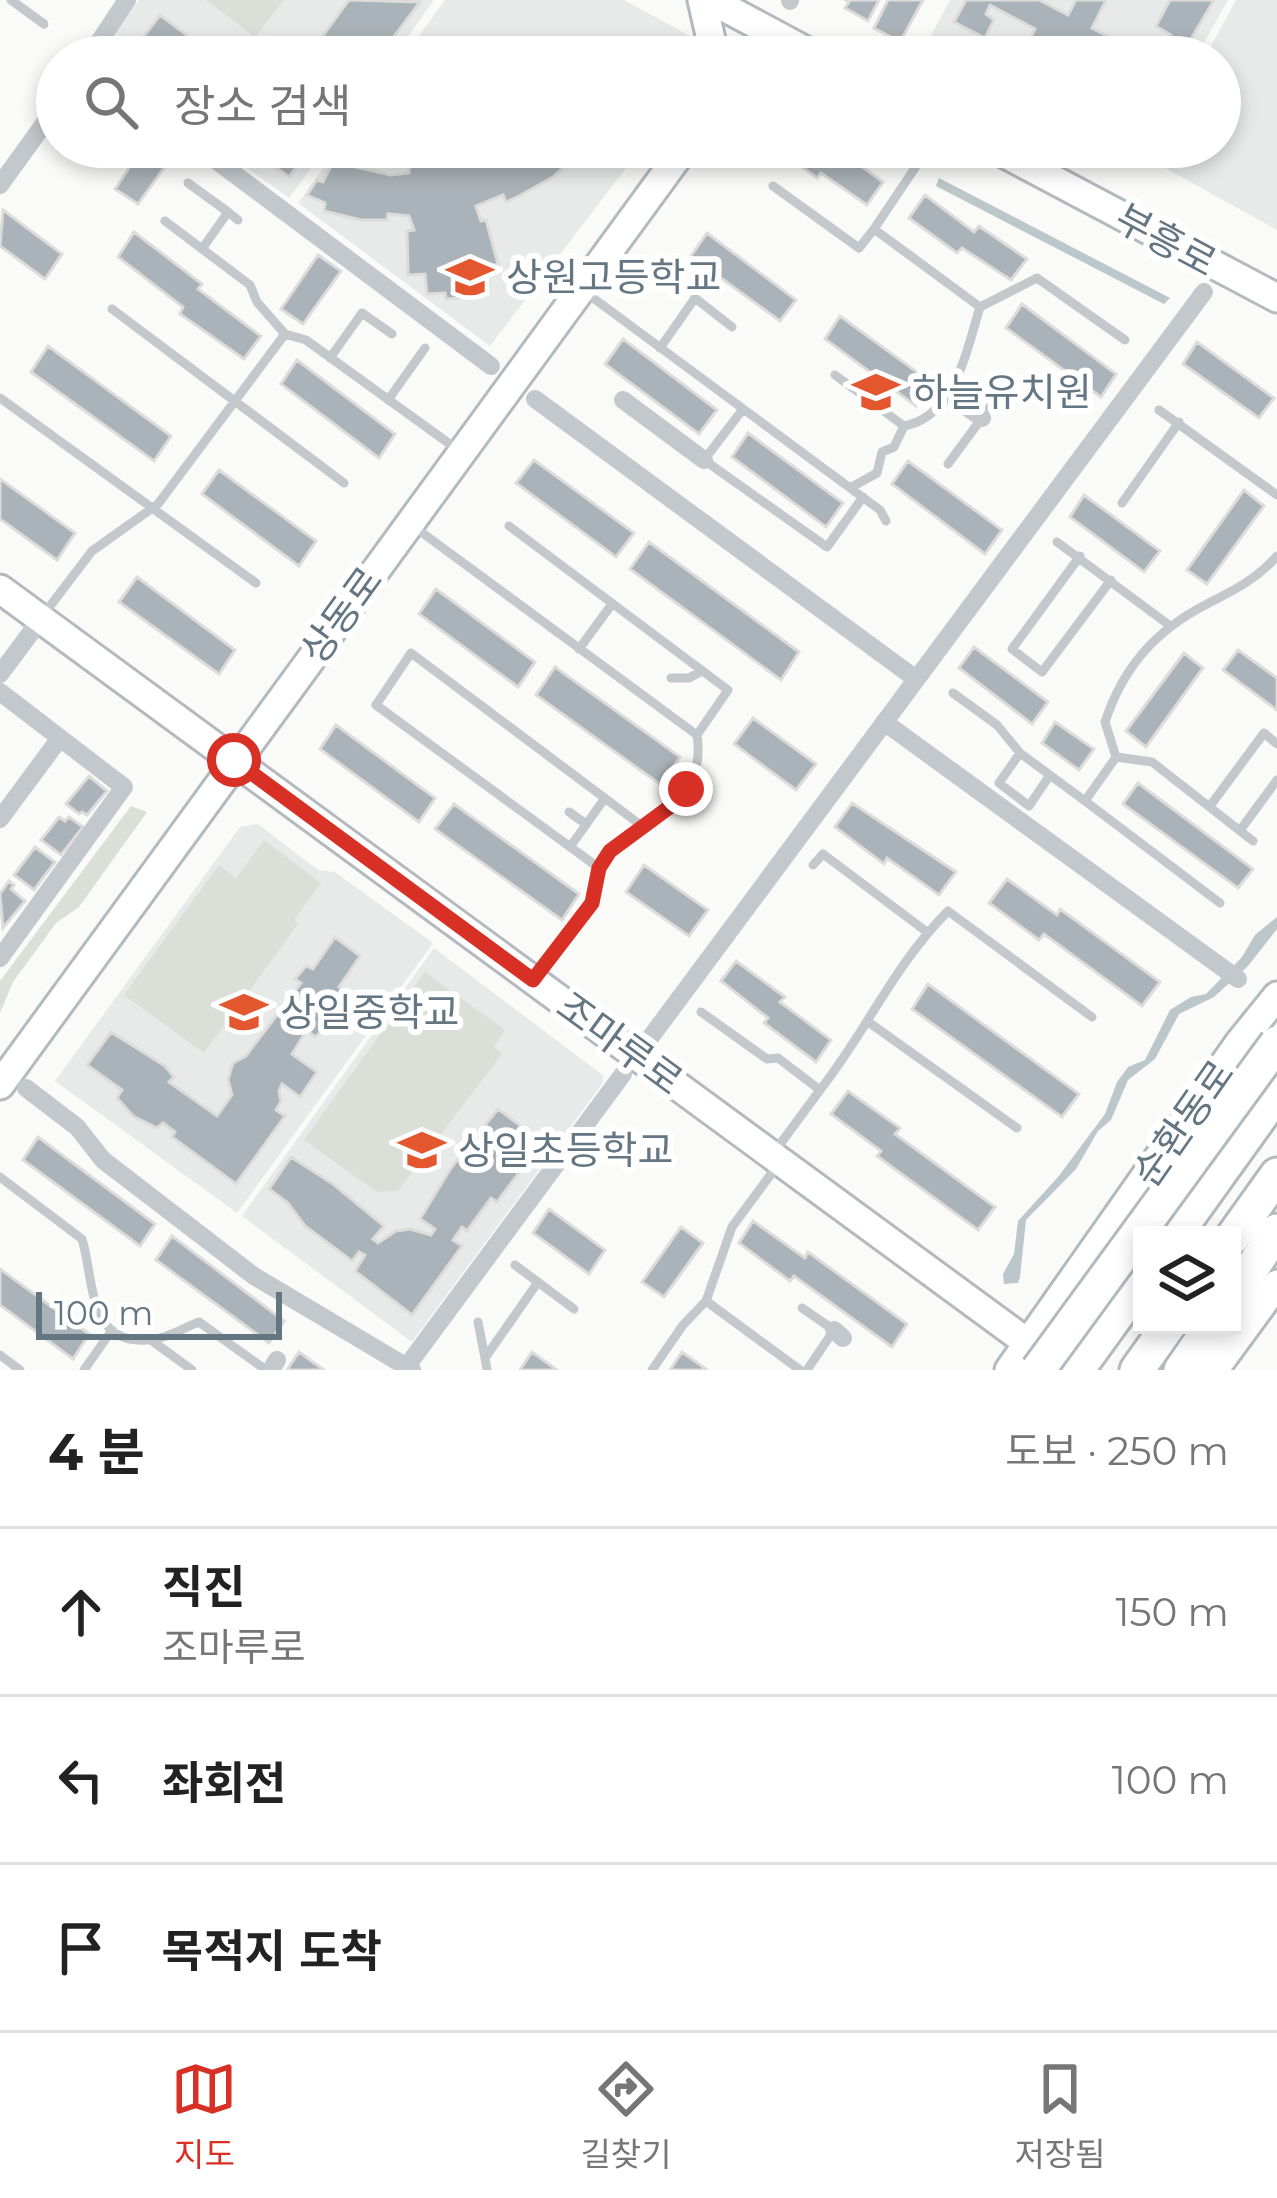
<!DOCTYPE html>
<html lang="ko">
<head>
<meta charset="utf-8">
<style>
	:root { --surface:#fff; --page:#f2f2f2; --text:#222; --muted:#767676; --line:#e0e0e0; --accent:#d93025 }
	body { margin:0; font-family:Montserrat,"Noto Sans KR",sans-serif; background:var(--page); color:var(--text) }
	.controls { position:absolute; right:36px; bottom:36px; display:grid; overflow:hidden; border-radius:0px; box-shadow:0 6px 18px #0003 }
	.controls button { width:108px; height:108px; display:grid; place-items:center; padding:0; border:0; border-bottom:3px solid var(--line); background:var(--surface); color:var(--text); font:60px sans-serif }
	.scale { position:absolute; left:36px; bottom:30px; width:246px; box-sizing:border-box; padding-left:12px; border:6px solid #657683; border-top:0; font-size:33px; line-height:42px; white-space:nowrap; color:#657683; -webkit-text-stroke:9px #fff; paint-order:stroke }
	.stop { position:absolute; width:36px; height:36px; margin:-27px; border:9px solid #d93025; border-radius:50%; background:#fff }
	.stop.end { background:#d93025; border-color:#fff; box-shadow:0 3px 12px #0008 }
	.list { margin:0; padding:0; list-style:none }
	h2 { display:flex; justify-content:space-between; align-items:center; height:156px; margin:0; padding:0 48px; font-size:51px }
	h2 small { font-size:39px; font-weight:400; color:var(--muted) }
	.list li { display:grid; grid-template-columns:78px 1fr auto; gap:36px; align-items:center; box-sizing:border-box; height:168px; padding:0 48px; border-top:3px solid var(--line) }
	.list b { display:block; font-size:45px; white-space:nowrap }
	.list p { margin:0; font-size:39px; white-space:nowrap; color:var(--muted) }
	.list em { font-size:39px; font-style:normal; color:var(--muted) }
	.icon { flex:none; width:66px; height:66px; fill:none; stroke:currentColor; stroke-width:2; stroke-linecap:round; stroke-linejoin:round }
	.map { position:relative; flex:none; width:1277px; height:1370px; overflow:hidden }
	.search { position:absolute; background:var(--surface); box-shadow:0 6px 18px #0003; left:36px; right:36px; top:36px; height:132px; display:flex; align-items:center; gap:30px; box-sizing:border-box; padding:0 42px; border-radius:66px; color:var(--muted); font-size:45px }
	.sheet { height:660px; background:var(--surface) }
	nav { display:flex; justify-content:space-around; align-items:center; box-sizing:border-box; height:168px; border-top:3px solid var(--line); background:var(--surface); font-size:33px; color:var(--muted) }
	nav a { display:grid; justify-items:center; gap:6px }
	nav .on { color:var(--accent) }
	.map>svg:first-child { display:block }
	.built { fill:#e8e9e9 }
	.green { fill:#dadfd7 }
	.water { fill:#bbc7cb }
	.building { fill:#aab3b9; stroke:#dcdcda; stroke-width:3 }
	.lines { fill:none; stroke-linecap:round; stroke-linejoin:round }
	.secondary-casing { stroke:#b3babf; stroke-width:33 }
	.highway-casing { stroke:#b4b9bd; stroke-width:39 }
	.lane { stroke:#c3c8cc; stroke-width:9 }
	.street { stroke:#c3c8cc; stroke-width:18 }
	.secondary { stroke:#fff; stroke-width:27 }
	.highway { stroke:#fff; stroke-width:33 }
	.highway-bridge-casing { stroke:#b4b9bd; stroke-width:39; stroke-linecap:butt }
	.highway-bridge { stroke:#fff; stroke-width:33 }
	.route { stroke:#d93025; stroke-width:15 }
	.labels { text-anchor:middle; stroke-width:12; stroke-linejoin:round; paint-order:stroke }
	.street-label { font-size:39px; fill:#657683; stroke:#fff }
	.poi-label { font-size:39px; fill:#657683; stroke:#fff; text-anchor:start }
</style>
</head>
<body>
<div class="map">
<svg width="1277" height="1370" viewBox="0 0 1277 1370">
	<rect width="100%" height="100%" fill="#fafaf8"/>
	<path class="built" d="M139,0H434L393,57H100V52Z
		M445,0H624L690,36L695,57H404Z
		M950,0H1228L1196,57H958L928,41Z
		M1236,0H1277V230L1149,159L1156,147H1220V57H1205Z
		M218,147H327L289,198Z
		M338,147H642L490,346L298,203Z
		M258,824L318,870L335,872L433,943L237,1213L55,1081L240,827Z
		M434,948L604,1076L602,1084L412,1342L242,1216Z"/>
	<path class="green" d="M206,0H284L255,37Z
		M131,806L147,812L79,907L56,923L13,982L0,1013V981Z
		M264,840L321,883L294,920L298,924L204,1053L124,995L219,865L236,878Z
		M425,972L505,1030L494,1047L502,1054L398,1191L377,1192L304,1140Z"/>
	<path class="water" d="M939,178L1170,298L1164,304L936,186Z
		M1277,917V929L1248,966L1214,997L1179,1014L1155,1059L1128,1080L1111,1120L1098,1131L1076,1169L1026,1220L1020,1277L1018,1283L1004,1284L1003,1274L1014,1254L1018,1221L1058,1177L1105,1114L1117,1082L1128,1067L1145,1060L1170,1010L1191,997L1206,994L1242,957L1255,935Z"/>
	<path class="building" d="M349,0L420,2L379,57H307Z
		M845,0H879L868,21L845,8L849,2Z
		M888,0H923L900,42L874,28Z
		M966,0H1039L1068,15L1076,0H1106L1092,28L1148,57H1045L1026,47L1035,29L990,5L986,14L994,20L985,38L954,22Z
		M1170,0H1214L1188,44L1182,41L1173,57H1160L1171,35L1156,26Z
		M160,15L216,57H128Z
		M143,147H171L176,151L138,204L115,189Z
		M248,147H311L289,177Z
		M507,147H579L566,158L569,162L553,177L519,196L506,202L503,195L476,206L481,221L486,220L498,264L486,268L489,284L460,298L446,299L445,293L427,294L425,274L408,275L407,231L414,230L409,216L388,214L387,220H361L324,211L325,203L307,195L317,180L323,182L333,162L391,175L409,173V164L465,155L469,163Z
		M774,147H819L833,157L839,150L883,182L867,205L821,173L817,178Z
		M925,195L974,232L979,226L1027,259L1011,280L962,248L957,253L909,218Z
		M3,210L62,254L45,279L0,246Z
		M134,232L202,284L198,289L261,336L244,359L180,314L183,307L118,257Z
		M707,233L796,300L780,321L691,256Z
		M318,255L341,271L303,324L281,309Z
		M1022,304L1116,374L1101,397L1006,328Z
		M840,316L932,383L916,406L825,339Z
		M623,339L717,410L699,434L605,364Z
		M1197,342L1274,398L1259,418L1183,364Z
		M48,346L171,436L154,461L31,372Z
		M297,360L395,434L379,458L281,384Z
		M748,433L843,503L826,527L732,457Z
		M534,460L634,533L616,557L516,483Z
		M908,461L1002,530L985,554L892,484Z
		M219,470L316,541L299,566L202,494Z
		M0,479L75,533L57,560L0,519Z
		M1244,490L1264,506L1207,584L1187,570Z
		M1084,495L1160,551L1144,572L1070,517Z
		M649,542L799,652L781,680L630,569Z
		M137,577L235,650L219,674L119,602Z
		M436,589L535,662L518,687L419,614Z
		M974,647L1048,702L1032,724L959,668Z
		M1238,650L1277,678V710L1223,670Z
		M1184,653L1203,668L1146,747L1126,731Z
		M555,667L680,757L661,785L536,695Z
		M753,718L816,764L796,790L734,744Z
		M1055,722L1094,749L1079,770L1042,743Z
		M336,725L435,798L419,822L320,749Z
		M89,776L107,791L87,815L82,812L79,814L66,804Z
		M1138,783L1253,869L1238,888L1123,804Z
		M852,803L956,872L939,895L887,858L884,864L835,827Z
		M454,804L579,894L562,920L435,829Z
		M59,817L65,821L69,817L83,827L61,855L41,840Z
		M35,847L55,862L34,890L14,875Z
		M644,865L708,910L689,936L626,892Z
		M1007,879L1057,915L1060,909L1160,982L1142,1006L1044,934L1039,940L989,903Z
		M9,881L14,885L11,889L25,901L3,928L0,894Z
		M335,937L360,956L339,987L348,992L345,999L330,1025L315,1037L307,1030L292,1054L317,1072L300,1097L282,1084L279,1091L281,1101L276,1110L285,1116L236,1184L172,1137L175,1132L163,1123L157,1128L133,1116L117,1098L122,1090L87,1065L111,1032L165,1066L174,1077L169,1082L217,1116L232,1095L228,1079L233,1063L246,1056L301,983L295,979L306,966L313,969Z
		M736,961L785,997L780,1002L831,1040L816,1062L764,1023L768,1018L721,981Z
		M928,984L1079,1094L1062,1117L912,1009Z
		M848,1091L900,1128L895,1134L995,1207L978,1230L877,1156L881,1151L831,1114Z
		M498,1109L542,1142L497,1202L491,1198L467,1231L462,1227L453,1240L462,1246L412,1315L355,1271L365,1255L359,1252L352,1261L305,1226L288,1203L269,1189L291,1157L333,1184L384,1226L373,1239L378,1243L396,1231L410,1229L431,1235L435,1229L420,1219L451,1168Z
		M38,1137L155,1224L140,1246L23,1160Z
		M549,1209L605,1250L589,1274L533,1233Z
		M753,1221L805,1258L808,1252L907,1324L892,1347L794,1276L790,1281L739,1243Z
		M681,1227L703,1243L664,1297L642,1282Z
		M172,1236L284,1321L269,1343L156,1260Z
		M0,1269L89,1334L73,1359L0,1305Z
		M299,1352L324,1370H287Z
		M532,1352L557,1370H520Z
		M682,1352L706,1369V1370H670Z"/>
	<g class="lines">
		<defs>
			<path id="secondary" d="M702,0L715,57
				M711,0L817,57
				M751,57L769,32
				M992,147L1277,298
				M0,589L1062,1368
				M0,1085L685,147
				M1009,1370L1239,1043L1277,996
				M1214,1370L1277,1284"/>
			<path id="highway" d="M1175,1235L1277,1093
				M1232,1238L1277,1175
				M1232,1297L1277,1231
				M1077,1370L1142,1280
				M1137,1370L1169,1325
				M1181,1370L1212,1325"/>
		</defs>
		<use href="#secondary" class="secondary-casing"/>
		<use href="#highway" class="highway-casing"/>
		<path class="lane" d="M11,0L44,24
			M929,147L874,229L980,307
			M188,183L228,212
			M773,186L859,248L874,229
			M165,221L250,285L257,302L285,334
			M202,249L228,212L238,220
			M585,292L880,510L886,521
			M112,309L344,483
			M660,348L695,298L732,327
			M330,358L362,313L392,334
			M835,375L904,426
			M0,398L256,583
			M388,400L425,348
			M743,409L704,460L827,547L863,497
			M1159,410L1277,495
			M948,464L1010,380
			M850,488L877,473L882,452L894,447L904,426C955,417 967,349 980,307L1037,278L1125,340
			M1122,503L1179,422
			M413,526L697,735C708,807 641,812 608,856C597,870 598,884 592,900C582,926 554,953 537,976
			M509,526L728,690L697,735
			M1057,542L1169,625
			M1080,556L1012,649L1042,672L1111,580
			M44,614L92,551L158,504L285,334L306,340L458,450
			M579,649L612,604
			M671,678H689L702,671
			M953,693L997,725L1020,753L1085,801
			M1020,753L999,783L1029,806L1050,775
			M1116,757L1152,762L1253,841
			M1210,806L1264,733L1277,744
			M569,812L586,824
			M1241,829L1277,780
			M570,847L605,798
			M813,865L823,854L927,932
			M599,868L376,705L411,653L642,826
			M1220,903L1085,801L1116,757L1105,722C1123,667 1156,630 1207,604C1234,590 1257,579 1277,556
			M701,1012L767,1059L778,1058L820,1090L775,1151
			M867,1021L1017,1128
			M820,1090C868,1029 892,968 948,911L1092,1017
			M777,1166L732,1227L706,1301L800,1370
			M0,1177L82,1239C95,1281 86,1350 155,1339C170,1337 185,1327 199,1322L266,1370
			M515,1265L574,1309
			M802,1308L834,1330L807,1370
			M478,1322L485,1358
			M151,1340L192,1370
			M0,1355L20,1370
			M84,1370L112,1330
			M487,1370L485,1358L538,1282
			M652,1370L683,1325L706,1301"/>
		<path class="street" d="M790,1V0
			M89,57L127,0
			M198,147L491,366
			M0,185L57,106
			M948,394L982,418
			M535,399L916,679
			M623,400L704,460
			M0,674L41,619
			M0,692L124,787L0,958
			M884,722L1238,979
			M0,819L60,738
			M650,1038L1204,292
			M26,1088L77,1127L103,1160L254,1276L412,1370
			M834,1330L843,1338
			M271,1370L277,1360
			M404,1370L623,1074"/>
		<use href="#secondary" class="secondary"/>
		<use href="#highway" class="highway"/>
		<defs>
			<path id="highway-bridge" d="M1038,1370L1277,1043"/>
		</defs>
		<use href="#highway-bridge" class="highway-bridge-casing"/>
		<use href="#highway-bridge" class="highway-bridge"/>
	</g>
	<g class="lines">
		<path class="route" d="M234,760L533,980L592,903L599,868L610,851L675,803L686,789"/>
	</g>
	<defs>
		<symbol id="school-bare" viewBox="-9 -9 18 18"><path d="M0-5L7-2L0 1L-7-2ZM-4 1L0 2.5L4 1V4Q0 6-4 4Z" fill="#e4572e" stroke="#fff" stroke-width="2.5" paint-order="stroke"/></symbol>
	</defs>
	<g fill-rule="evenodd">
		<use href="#school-bare" x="437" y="244" width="66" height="66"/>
		<use href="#school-bare" x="843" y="359" width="66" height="66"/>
		<use href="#school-bare" x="211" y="979" width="66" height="66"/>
		<use href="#school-bare" x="389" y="1117" width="66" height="66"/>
	</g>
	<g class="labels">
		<g class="street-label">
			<text transform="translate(1166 240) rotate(28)" y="14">부흥로</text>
			<text transform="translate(341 615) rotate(-54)" y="14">상동로</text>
			<text transform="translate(620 1043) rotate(36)" y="14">조마루로</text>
			<text transform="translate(1183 1123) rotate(-55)" y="14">순환동로</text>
		</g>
		<g class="poi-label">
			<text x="506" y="291">상원고등학교</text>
			<text x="912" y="406">하늘유치원</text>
			<text x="280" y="1026">상일중학교</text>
			<text x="458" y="1164">상일초등학교</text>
		</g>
	</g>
</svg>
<div class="controls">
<button><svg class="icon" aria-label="layers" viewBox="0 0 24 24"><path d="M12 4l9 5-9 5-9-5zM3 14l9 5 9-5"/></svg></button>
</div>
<div class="scale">100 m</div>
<div class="stop" style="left:234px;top:760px"></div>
<div class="stop end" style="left:686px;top:789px"></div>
<div class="search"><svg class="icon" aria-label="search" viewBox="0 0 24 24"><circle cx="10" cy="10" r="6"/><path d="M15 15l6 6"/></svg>장소 검색</div>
</div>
<section class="sheet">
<h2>4 분<small>도보 · 250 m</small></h2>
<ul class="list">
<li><svg class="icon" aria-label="ahead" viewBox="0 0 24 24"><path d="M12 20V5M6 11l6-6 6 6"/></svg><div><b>직진</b><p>조마루로</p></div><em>150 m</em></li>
<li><svg class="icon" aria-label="left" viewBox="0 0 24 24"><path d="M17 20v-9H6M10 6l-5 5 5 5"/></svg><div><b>좌회전</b></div><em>100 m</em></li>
<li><svg class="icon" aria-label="arrive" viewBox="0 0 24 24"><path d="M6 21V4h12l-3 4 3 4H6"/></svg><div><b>목적지 도착</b></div></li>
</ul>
</section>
<nav>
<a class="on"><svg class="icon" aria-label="map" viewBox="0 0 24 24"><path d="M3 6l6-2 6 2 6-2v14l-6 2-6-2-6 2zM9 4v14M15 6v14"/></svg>지도</a>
<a><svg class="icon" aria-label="directions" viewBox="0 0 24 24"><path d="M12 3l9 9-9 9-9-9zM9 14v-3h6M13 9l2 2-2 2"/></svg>길찾기</a>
<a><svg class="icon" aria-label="saved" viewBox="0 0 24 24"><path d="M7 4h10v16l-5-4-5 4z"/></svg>저장됨</a>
</nav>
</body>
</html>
